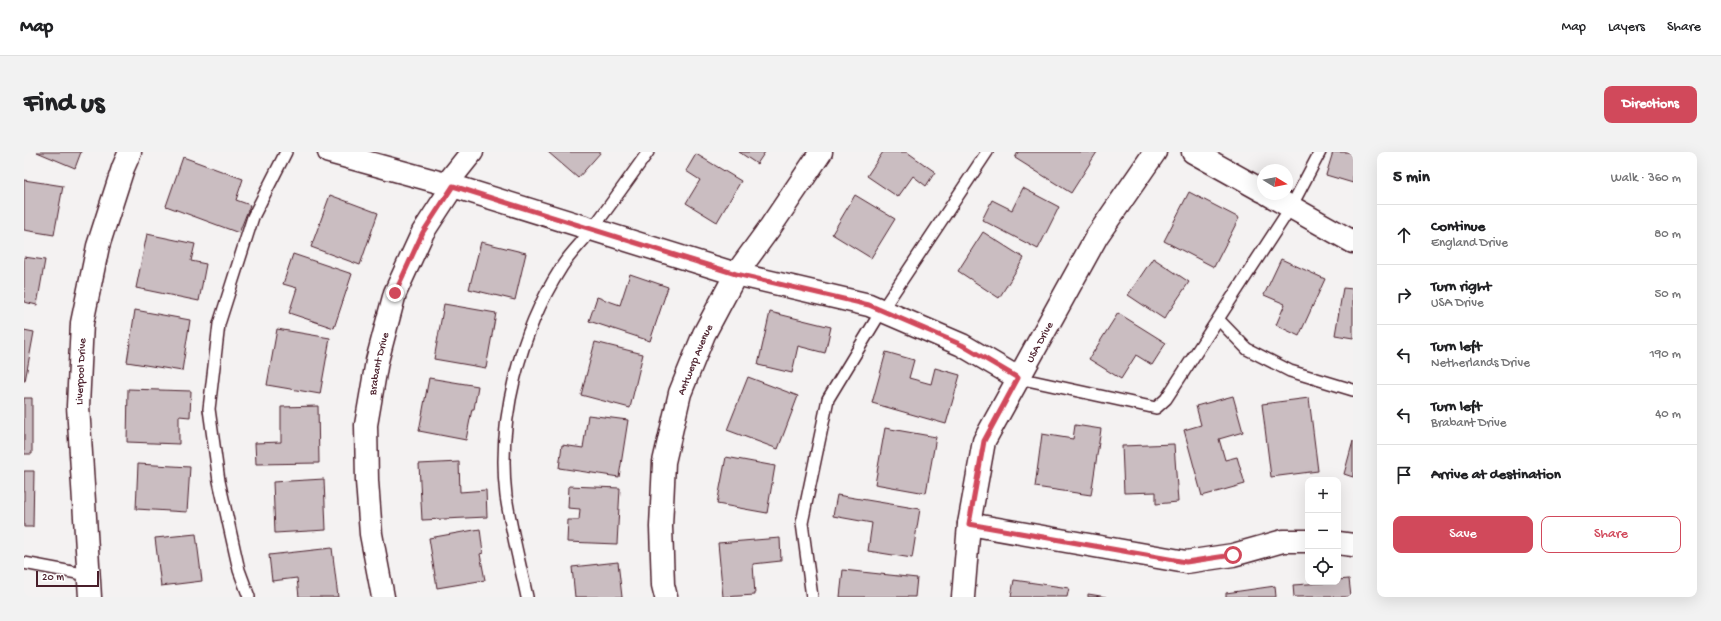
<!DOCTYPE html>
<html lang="en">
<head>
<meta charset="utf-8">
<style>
	:root { --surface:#fff; --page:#f2f2f2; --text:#202124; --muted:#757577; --line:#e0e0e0; --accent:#d1495b }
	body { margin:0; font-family:"Gochi Hand",sans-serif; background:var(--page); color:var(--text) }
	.controls { position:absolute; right:12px; bottom:12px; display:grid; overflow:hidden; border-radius:8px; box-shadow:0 4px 16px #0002 }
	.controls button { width:36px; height:36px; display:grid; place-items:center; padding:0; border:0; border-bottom:1px solid var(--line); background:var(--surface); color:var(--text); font:20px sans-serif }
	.compass { position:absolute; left:1233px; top:12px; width:36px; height:36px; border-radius:50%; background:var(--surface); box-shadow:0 4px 16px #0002; rotate:100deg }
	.scale { position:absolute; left:12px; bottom:10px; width:63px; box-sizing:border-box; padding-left:4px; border:2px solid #4a1f2b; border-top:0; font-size:11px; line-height:14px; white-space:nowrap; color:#4a1f2b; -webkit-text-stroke:3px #fff; paint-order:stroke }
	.stop { position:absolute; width:12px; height:12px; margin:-9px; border:3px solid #d1495b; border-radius:50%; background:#fff }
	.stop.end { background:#d1495b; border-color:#fff; box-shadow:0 1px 4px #0008 }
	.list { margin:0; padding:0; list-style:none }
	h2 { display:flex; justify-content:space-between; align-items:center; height:52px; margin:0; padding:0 16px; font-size:17px }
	h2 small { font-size:13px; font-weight:400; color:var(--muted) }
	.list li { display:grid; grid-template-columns:26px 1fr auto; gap:12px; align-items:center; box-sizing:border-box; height:60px; padding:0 16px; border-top:1px solid var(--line) }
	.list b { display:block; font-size:15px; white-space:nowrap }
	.list p { margin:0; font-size:13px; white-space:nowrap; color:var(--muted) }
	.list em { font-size:13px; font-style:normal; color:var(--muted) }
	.actions { display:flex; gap:8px; padding:12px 16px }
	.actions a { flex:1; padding:9px 0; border:1px solid var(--accent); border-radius:8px; text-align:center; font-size:14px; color:var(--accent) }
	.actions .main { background:var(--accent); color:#fff }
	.icon { flex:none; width:22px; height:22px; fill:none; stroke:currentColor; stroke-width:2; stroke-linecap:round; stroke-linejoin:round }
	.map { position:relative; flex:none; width:1329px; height:445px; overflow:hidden; border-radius:8px }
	header { display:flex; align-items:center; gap:24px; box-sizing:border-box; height:56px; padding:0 20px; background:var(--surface); border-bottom:1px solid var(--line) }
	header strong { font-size:19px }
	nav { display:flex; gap:22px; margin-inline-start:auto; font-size:14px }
	.intro { display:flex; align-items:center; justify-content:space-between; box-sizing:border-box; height:96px; padding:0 24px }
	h1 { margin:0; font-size:28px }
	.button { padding:10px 18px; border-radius:8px; background:var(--accent); color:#fff; font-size:14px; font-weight:700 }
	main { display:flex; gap:24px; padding:0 24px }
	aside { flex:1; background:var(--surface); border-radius:8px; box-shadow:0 4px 16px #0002 }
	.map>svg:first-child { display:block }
	.building { fill:#cabdc1; stroke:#4a1f2b }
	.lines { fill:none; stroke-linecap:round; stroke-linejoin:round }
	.lane-casing { stroke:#4a1f2b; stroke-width:14 }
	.street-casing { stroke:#4a1f2b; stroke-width:25 }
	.secondary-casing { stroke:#4a1f2b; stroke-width:25 }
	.lane { stroke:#fff; stroke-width:11 }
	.street { stroke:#fff; stroke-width:22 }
	.secondary { stroke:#fff; stroke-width:22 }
	.route { stroke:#d1495b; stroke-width:5 }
	.labels { text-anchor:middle; stroke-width:3; stroke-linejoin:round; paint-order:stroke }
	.street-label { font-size:11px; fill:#4a1f2b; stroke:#fff }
</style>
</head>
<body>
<header>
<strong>Map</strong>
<nav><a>Map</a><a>Layers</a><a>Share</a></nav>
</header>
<div class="intro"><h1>Find us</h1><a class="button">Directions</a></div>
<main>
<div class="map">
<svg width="1329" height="445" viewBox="0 0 1329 445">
	<rect width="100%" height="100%" fill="#f4f2f2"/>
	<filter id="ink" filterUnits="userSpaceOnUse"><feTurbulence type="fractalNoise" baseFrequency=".025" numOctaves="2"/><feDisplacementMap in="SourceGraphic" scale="8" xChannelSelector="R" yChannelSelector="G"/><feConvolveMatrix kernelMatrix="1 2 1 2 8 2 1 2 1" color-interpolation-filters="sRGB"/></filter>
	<g filter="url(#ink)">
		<path class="building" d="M13,0H57L51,16Z
			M524,0H577L554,26Z
			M715,0H741L733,12Z
			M859,0H883L911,20L902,34L889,24L874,45L843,24Z
			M994,0H1073L1047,41L991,6Z
			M1309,0H1329V31L1302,23Z
			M672,2L717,29L693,70L662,51L676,28L662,19Z
			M159,5L219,27L212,48L226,53L215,81L142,54Z
			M0,28L39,34L30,83L0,78Z
			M999,36L1035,55L1014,97L958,68L968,48L988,58Z
			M1165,40L1215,66L1190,115L1140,89Z
			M306,43L354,61L336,113L287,95Z
			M831,43L871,67L847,106L808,82Z
			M959,80L1000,106L975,146L934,119Z
			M123,82L171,92L167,109L182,112L175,149L112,136Z
			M457,90L502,101L491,148L445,137Z
			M269,102L328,122L310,176L265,161L273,136L259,132Z
			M0,105L21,108L13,153L0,150Z
			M1129,106L1165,130L1140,167L1104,143Z
			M1257,107L1301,127L1275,184L1252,173L1261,152L1240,143Z
			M606,122L644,135L626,189L565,169L573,145L596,153Z
			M1319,136L1329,137V186L1311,183Z
			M420,152L472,161L462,216L410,207Z
			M111,158L166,168L158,219L103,210Z
			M746,160L807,175L801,201L774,194L768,221L734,213Z
			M1094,161L1142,191L1128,213L1112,203L1097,227L1065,207Z
			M253,177L306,186L296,242L243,233Z
			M0,178L10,180L1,229H0Z
			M571,190L619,202L606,256L557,243Z
			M862,200L890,208L885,226L907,232L911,216L936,223L922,272L848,251Z
			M724,225L774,244L754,297L703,278Z
			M405,226L454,234L450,257H448L442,288L395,279Z
			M104,237L167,239L166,265L155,264V292L103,290Z
			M1209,244L1219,280L1195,287L1201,308L1213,305L1221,332L1178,344L1160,278L1177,273L1172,254Z
			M0,246H8V302H0Z
			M1285,246L1294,319L1247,325L1238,252Z
			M294,254L295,311L232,312L231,291L257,290V255Z
			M564,263L604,268L595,325L535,316L538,293L559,296Z
			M1051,273L1077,277L1067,343L1011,335L1018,282L1049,287Z
			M861,276L912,285L902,341L851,332Z
			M1329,289V325L1320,322Z
			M1150,292L1154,350L1132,352V340L1100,341L1098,294Z
			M702,305L751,314L743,361L693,352Z
			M435,310L436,340L462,338L463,365L398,368L395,312Z
			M114,312L166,315L163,360L112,357Z
			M0,319H10L9,375H0Z
			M300,327L302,378L251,381L249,330Z
			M545,334L596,336L593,392L543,390L544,368H555L556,357L544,356Z
			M813,343L896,357L888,406L844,399L848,371L809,364Z
			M456,377L459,401L456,402L461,428L413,436L405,386Z
			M172,382L178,429L137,434L131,386Z
			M756,386L757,409L729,412L731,443L699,445L694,391Z
			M308,396L314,445H275L273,426L248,429L245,403Z
			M594,410L598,445H551L548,415Z
			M819,418L893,426L891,445H816Z
			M1325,427L1327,445H1270L1269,433L1314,430V428Z
			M990,428L1045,436L1043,445H987Z
			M1251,434L1252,445H1202V441Z
			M1064,442L1083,445H1064Z"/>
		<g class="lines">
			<defs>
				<path id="lane" d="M1194,167L1223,197L1266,219L1329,238
					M994,226L1132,256L1142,247L1267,55L1296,0
					M0,411L64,423
					M225,445L215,418L195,329L185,257L195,172L229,65L262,0
					M503,445C496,412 487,378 482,344C473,268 496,180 537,116C546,101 559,90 569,76C588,51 606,25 624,0
					M788,445L778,371L804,247L858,158L963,0"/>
				<g id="street">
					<path d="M305,0L429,34L712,122L845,153L938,193L994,226"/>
					<path d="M1169,0L1239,39"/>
					<path d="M1244,42L1329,90"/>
					<path d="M945,372L1162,410L1209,403L1259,389H1284"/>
					<path d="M1314,391L1329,393"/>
					<path id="s1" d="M66,445L54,254L58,171L74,94L99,16L106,0"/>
					<path id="s2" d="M359,445L347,382L343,329L342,273L353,209L371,141L399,80L429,34L428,25L448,0"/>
					<path id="s3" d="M642,445L639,433L637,375L640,310L656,241L680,182L712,122L747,74L797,0"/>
				</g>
				<g id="secondary">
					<path id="s4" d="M939,445L945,372L960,289L1073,84L1131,0"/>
				</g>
			</defs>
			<use href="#lane" class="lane-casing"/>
			<use href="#street" class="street-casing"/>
			<use href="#secondary" class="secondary-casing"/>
			<use href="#lane" class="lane"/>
			<use href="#street" class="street"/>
			<use href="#secondary" class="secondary"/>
		</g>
	</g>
	<g class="lines" filter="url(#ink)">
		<path class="route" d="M371,141L399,80L429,34L712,122L845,153L938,193L994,226L960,289L945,372L1162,410L1209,403"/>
	</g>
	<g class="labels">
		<g class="street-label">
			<text dy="4" stroke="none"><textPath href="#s4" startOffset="271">USA Drive</textPath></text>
			<text dy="4" stroke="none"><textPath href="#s3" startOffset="243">Antwerp Avenue</textPath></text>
			<text dy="4" stroke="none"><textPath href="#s2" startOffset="236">Brabant Drive</textPath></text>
			<text dy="4" stroke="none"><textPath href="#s1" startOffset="226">Liverpool Drive</textPath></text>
		</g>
	</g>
</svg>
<div class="controls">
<button>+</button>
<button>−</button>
<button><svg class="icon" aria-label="locate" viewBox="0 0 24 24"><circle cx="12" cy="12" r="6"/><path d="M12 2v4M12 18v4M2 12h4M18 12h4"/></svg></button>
</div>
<svg class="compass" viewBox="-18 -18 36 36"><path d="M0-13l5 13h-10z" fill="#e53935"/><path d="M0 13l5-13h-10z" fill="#757577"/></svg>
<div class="scale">20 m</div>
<div class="stop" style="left:1209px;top:403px"></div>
<div class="stop end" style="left:371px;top:141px"></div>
</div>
<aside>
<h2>5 min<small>Walk · 360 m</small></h2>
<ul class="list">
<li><svg class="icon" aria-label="ahead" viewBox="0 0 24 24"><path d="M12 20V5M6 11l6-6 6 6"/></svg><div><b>Continue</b><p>England Drive</p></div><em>80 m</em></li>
<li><svg class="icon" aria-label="right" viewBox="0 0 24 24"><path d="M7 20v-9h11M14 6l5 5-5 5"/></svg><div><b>Turn right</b><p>USA Drive</p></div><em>50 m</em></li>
<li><svg class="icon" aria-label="left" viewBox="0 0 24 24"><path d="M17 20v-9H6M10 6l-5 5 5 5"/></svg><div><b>Turn left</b><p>Netherlands Drive</p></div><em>190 m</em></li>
<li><svg class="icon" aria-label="left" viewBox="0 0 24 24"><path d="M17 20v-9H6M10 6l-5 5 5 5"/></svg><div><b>Turn left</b><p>Brabant Drive</p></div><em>40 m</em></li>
<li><svg class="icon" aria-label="arrive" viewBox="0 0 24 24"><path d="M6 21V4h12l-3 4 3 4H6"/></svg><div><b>Arrive at destination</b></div></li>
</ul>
<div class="actions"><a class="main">Save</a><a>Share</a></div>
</aside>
</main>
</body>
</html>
